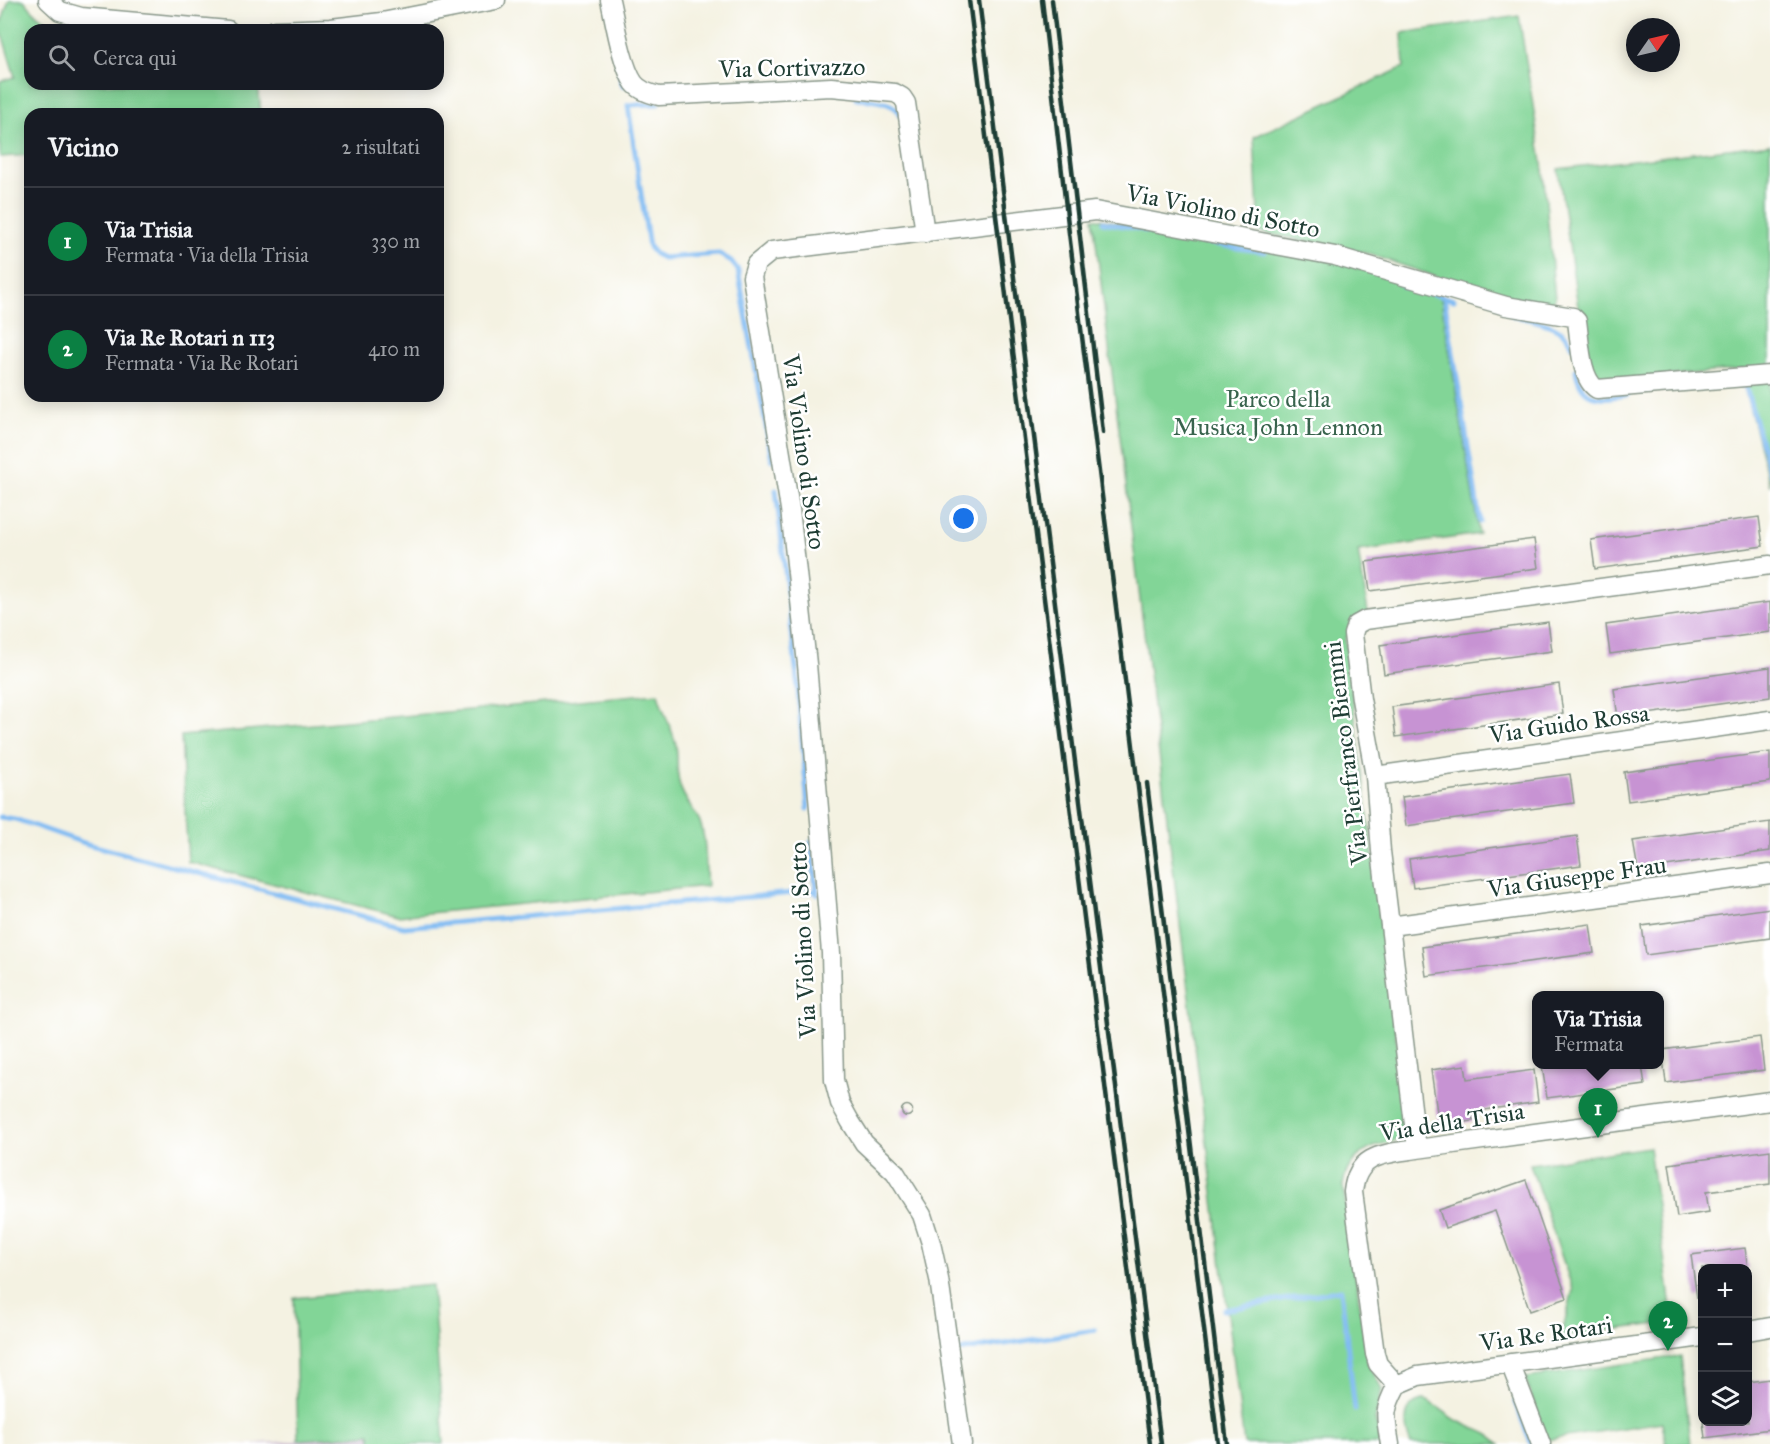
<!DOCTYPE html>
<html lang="it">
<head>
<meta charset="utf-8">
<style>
	:root { --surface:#171b24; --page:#242831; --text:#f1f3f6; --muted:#9ea1a6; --line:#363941; --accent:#0b8043 }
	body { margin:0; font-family:"IM FELL Great Primer",serif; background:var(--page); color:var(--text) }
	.controls { position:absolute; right:18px; bottom:18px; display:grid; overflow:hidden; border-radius:12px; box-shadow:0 3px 15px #0003 }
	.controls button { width:54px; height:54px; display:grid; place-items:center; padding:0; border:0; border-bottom:2px solid var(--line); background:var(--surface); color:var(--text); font:30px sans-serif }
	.compass { position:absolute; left:1626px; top:18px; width:54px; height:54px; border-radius:50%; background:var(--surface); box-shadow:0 3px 15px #0003; rotate:56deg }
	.you { position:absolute; left:964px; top:519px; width:21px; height:21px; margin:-15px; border:4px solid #fff; border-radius:50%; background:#1a73e8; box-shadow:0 0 0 9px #1a73e833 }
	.badge { display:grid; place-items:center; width:39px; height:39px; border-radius:50%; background:var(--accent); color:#fff; font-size:20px; font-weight:700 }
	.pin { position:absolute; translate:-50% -50px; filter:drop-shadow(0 2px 3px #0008) }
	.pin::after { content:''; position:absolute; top:32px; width:21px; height:18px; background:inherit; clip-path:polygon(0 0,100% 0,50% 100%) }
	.popup { position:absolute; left:1532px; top:991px; width:132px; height:78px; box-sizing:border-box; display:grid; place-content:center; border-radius:12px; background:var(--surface); filter:drop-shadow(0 2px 4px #0005); font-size:20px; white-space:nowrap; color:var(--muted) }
	.popup b { font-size:22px; color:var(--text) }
	.popup::after { content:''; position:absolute; left:50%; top:100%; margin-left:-12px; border:12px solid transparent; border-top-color:var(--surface) }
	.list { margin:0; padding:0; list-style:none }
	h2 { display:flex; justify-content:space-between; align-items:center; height:78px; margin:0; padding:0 24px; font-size:26px }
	h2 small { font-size:20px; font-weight:400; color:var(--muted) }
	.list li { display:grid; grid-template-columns:39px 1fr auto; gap:18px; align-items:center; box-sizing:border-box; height:108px; padding:0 24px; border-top:2px solid var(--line) }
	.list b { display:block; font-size:22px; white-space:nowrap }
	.list p { margin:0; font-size:20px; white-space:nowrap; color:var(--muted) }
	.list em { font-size:20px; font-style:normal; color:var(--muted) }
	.icon { flex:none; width:33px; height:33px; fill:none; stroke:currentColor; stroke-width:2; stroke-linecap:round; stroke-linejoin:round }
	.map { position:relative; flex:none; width:1770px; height:1444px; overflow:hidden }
	.search { position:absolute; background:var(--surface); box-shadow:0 3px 15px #0003; left:24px; top:24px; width:420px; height:66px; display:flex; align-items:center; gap:15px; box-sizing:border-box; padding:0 21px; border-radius:18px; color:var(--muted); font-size:22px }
	.panel { position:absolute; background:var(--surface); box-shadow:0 3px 15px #0003; left:24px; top:108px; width:420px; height:294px; border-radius:18px }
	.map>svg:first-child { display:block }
	.industrial { fill:#cebed1 }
	.green { fill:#82d597; stroke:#508966; stroke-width:1.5 }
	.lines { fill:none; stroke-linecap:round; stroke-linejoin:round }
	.stream { stroke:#81bcf3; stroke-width:5 }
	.building { fill:#c793d3 }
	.minor-casing { stroke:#8a988b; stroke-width:21 }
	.minor { stroke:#fff; stroke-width:18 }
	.rail { stroke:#1f3d34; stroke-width:4.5 }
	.labels { text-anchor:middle; stroke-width:5; stroke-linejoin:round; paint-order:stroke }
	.street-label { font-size:24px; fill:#1f3d34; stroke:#fff }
	.park-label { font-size:24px; fill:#38634d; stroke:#fff }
</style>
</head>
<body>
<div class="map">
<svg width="1770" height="1444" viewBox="0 0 1770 1444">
	<rect width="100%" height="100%" fill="#fff"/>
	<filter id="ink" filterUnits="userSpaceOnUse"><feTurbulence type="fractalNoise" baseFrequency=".0167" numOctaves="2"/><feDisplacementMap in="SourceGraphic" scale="12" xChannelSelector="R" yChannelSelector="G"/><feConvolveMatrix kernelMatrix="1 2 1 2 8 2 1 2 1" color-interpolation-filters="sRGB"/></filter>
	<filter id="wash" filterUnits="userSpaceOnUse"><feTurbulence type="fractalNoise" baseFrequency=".008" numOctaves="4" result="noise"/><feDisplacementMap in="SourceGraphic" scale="24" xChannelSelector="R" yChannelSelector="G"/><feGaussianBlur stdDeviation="1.35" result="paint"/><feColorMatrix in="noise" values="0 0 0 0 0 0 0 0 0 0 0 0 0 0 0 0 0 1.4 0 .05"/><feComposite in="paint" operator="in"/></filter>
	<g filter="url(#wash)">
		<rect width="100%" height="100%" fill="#f4f2e2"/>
		<path class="industrial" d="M370,1434L372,1444H241L292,1441Z"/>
		<path class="green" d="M9,0H24C43,25 52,26 83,30H30V84H258L261,114H30V155L0,157V81L15,77L0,27Z
			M1519,16L1543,169L1555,299L1549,305L1482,292L1363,252L1259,232L1254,137L1404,67L1402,33Z
			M1770,144V367L1605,381L1594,378L1579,314L1558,169Z
			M1093,218L1329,259L1440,293L1479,534L1358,551L1368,612L1345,638L1409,1138C1379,1143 1347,1151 1343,1186L1368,1363L1382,1389L1375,1420L1382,1444H1244Z
			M1770,379V486L1743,382Z
			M658,693C662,711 672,727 676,745C678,759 676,773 680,786C684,800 695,810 700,822C707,842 705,866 707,886L398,916L188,862L181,736Z
			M1649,1147L1673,1322L1561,1336L1573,1290L1530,1164Z
			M432,1285L444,1444H372L370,1434L298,1440L294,1298Z
			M1680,1356L1690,1444H1666L1662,1422L1547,1440L1525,1378Z
			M1425,1400C1437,1404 1446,1415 1458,1421C1472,1429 1489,1431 1500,1444H1411C1404,1428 1401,1402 1425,1400Z"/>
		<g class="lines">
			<path class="stream" d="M620,73L623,86
				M856,98C872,101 893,100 901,115
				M658,104L628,105L649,247L655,254L663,258L719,254L731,261L738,270L772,460
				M1103,222L1225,246L1265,252
				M1402,285L1454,300
				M1444,297L1480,522
				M1512,315C1533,321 1564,323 1572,346
				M1576,370C1581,403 1601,398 1627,395
				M1741,385L1745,384L1770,474
				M776,490L797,678L808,809
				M0,817L15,819L87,844L404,927L817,891
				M811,842L817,894
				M1224,1310L1341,1290L1355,1410
				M952,1352L1095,1330
				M1515,1402L1531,1442"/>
		</g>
		<g id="blocks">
			<path class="building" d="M1759,517L1763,546L1595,569L1591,540Z
				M1534,539L1538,568L1370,591L1366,562Z
				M1770,602V632L1610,654L1606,625Z
				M1548,622L1552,651L1384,674L1380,645Z
				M1770,667V697L1618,718L1614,689Z
				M1559,684L1563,714L1396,737L1392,707Z
				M1770,752V782L1628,801L1624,772Z
				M1570,774L1574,803L1406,826L1402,797Z
				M1770,822V851L1638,870L1633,841Z
				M1577,836L1581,865L1413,888L1409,859Z
				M1770,908V938L1646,955L1642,926Z
				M1590,924L1594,953L1426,976L1422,947Z
				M1760,1037L1764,1070L1666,1083L1662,1050Z
				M1465,1065L1467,1079L1534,1070L1538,1102L1471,1112L1473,1121L1439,1126L1431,1070Z
				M1551,1065H1642L1645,1085L1547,1098L1542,1066Z
				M901.5 1111a5.5 5.5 0 1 1 11 0a5.5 5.5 0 1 1-11 0Z
				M1770,1150V1184L1706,1192L1709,1212L1677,1217L1669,1164Z
				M1526,1180L1567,1298L1530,1311L1495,1211L1445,1228L1439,1210Z
				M1745,1248L1748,1269L1702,1268V1297L1697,1298L1691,1255Z
				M1770,1379V1429L1705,1438L1703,1422H1748V1382Z"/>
		</g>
	</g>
	<g filter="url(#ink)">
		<use href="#blocks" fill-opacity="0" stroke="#8a988b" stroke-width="1.5"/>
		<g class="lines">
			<defs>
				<path id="minor" d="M48,0L60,11L81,17L228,30
					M610,0C615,22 622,66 634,83C640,91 650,94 659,96L831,87L895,93L902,97L906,103L925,233
					M274,30L331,28L382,22L496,0
					M1375,776L1770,720
					M1390,926L1770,874
					M1417,1149L1381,851L1375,776L1361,699L1353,634L1356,625L1365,620L1770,565
					M1748,1331L1770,1327
					M1510,1363L1541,1444
					M1397,1385L1378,1364L1375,1354L1353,1192C1357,1153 1385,1154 1417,1149L1770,1101
					M1397,1385L1418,1376L1702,1337
					M962,1444L939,1279L931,1243L922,1215L895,1172L864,1143L850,1121L840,1103L834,1080L831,953L807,664L790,509L752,277L756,264L772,251L1095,211L1335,256L1506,306L1573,317L1577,321C1580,340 1580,379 1597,389L1770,375
					M1390,1444C1385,1415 1383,1411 1397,1385"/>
			</defs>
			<use href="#minor" class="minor-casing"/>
			<use href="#minor" class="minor"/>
			<path class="rail" d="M969,0L1150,1444
				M979,0L1161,1444
				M1042,0L1069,233L1119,631L1218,1444
				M1052,0L1103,432
				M1147,783L1227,1444"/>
		</g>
	</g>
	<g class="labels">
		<g class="street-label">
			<text transform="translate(792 68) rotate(-1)" y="8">Via Cortivazzo</text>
			<text transform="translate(1223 211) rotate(11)" y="8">Via Violino di Sotto</text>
			<text transform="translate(804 452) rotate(82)" y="8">Via Violino di Sotto</text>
			<text transform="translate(1569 724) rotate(-8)" y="8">Via Guido Rossa</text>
			<text transform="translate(1346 753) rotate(-97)" y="8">Via Pierfranco Biemmi</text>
			<text transform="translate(1577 877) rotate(-8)" y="8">Via Giuseppe Frau</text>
			<text transform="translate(803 940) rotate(-93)" y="8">Via Violino di Sotto</text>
			<text transform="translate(1452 1122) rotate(-9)" y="8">Via della Trisia</text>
			<text transform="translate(1546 1334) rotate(-8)" y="8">Via Re Rotari</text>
		</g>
		<g class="park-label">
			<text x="1278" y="407">Parco della<tspan x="1278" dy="28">Musica John Lennon</tspan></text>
		</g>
	</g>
</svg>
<div class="controls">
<button>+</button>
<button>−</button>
<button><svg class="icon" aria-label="layers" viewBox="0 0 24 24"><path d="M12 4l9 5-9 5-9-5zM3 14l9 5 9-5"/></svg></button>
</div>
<svg class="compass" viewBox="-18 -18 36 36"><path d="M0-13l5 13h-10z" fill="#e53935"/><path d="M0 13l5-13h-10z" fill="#9ea1a6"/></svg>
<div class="you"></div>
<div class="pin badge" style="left:1598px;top:1138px">1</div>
<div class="popup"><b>Via Trisia</b>Fermata</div>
<div class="pin badge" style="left:1668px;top:1351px">2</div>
<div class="search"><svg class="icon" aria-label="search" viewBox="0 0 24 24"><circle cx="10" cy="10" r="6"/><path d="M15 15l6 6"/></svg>Cerca qui</div>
<section class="panel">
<h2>Vicino<small>2 risultati</small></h2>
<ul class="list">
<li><span class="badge">1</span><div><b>Via Trisia</b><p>Fermata · Via della Trisia</p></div><em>330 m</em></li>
<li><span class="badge">2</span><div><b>Via Re Rotari n 113</b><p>Fermata · Via Re Rotari</p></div><em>410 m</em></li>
</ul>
</section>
</div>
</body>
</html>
